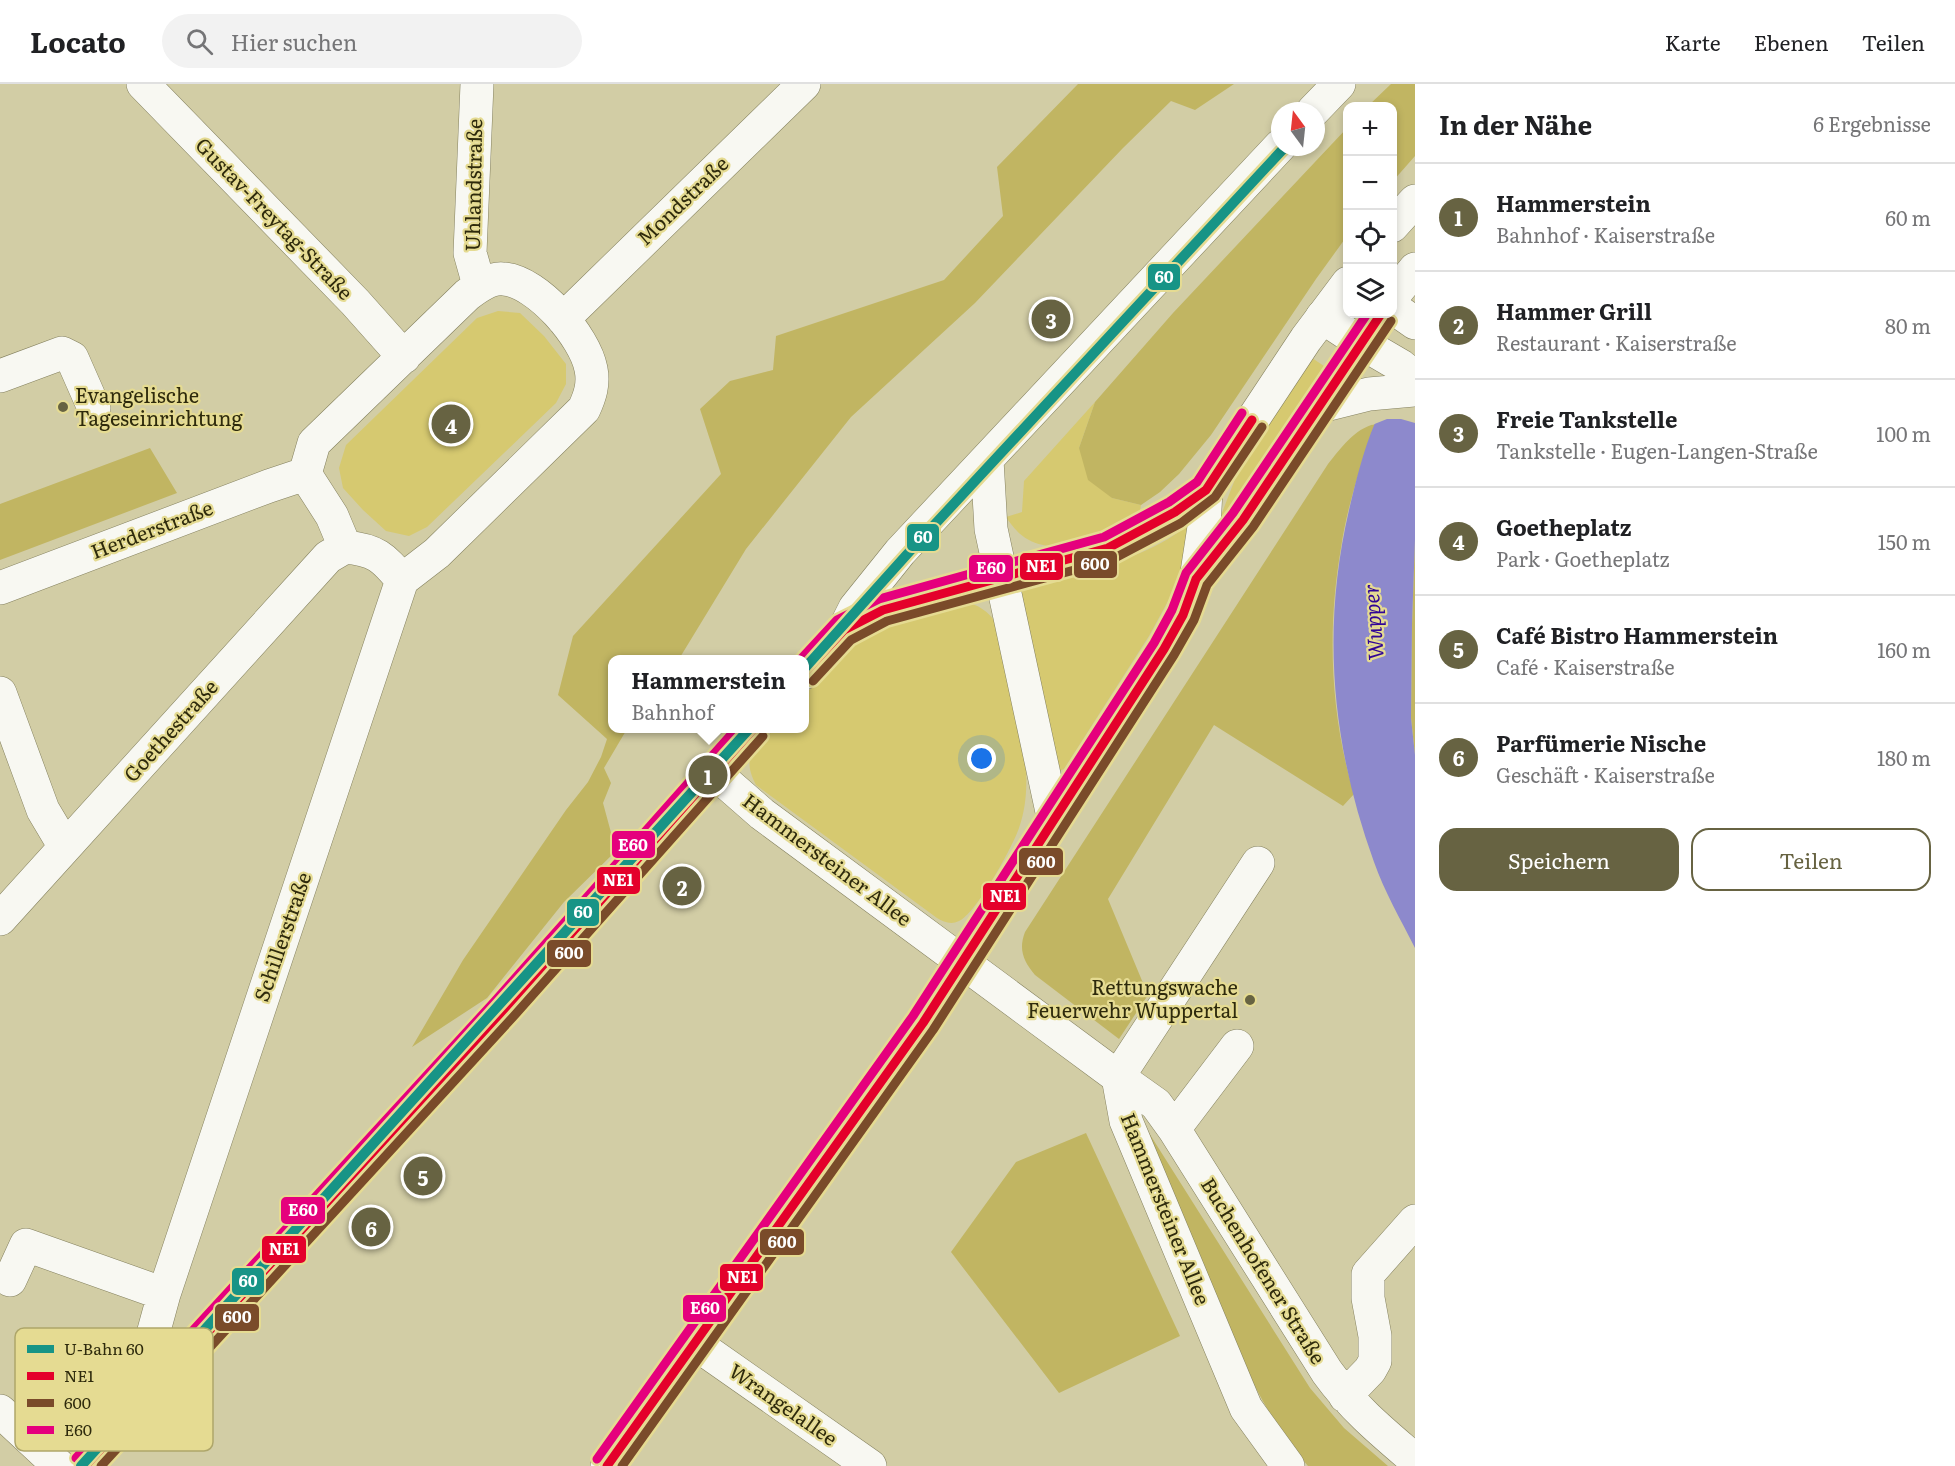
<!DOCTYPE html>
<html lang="de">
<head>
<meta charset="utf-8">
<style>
	:root { --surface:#fff; --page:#f2f2f2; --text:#202124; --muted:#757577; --line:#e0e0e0; --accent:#676342 }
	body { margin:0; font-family:Literata,serif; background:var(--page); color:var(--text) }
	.controls { position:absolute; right:18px; top:18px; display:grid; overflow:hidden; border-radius:12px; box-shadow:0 3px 9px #0003 }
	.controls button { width:54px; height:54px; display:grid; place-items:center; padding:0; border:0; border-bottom:2px solid var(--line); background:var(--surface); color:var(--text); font:30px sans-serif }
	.compass { position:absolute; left:1271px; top:18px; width:54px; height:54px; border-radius:50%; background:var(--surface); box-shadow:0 3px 9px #0003; rotate:345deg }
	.you { position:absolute; left:982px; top:675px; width:21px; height:21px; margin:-15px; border:4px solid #fff; border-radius:50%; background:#1a73e8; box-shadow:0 0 0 9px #1a73e833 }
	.badge { display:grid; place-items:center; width:39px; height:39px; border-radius:50%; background:var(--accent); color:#fff; font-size:20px; font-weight:700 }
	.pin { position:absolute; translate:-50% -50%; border:3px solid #fff; box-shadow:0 2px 6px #0006 }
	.popup { position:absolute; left:608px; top:571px; width:201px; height:78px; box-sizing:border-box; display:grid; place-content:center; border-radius:12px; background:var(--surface); filter:drop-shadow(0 2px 4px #0005); font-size:20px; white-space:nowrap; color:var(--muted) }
	.popup b { font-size:22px; color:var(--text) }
	.popup::after { content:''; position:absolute; left:50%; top:100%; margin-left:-12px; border:12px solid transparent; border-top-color:var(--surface) }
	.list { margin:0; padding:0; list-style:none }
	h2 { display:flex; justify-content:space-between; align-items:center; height:78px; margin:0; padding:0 24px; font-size:26px }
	h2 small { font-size:20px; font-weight:400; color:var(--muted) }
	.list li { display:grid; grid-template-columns:39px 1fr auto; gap:18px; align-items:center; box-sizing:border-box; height:108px; padding:0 24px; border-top:2px solid var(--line) }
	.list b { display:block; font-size:22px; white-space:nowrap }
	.list p { margin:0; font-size:20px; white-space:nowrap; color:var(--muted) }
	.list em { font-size:20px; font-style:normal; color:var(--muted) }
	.actions { display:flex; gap:12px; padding:18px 24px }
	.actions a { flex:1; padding:14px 0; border:2px solid var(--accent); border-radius:18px; text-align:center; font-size:21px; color:var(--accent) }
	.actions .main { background:var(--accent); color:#fff }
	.icon { flex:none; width:33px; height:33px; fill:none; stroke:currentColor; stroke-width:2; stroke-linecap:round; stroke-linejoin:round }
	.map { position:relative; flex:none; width:1415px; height:1382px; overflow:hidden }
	header { display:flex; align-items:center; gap:36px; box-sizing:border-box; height:84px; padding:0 30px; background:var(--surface); border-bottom:2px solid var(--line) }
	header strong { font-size:28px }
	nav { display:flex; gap:33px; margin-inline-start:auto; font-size:21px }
	.search { width:420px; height:54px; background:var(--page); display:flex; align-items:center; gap:15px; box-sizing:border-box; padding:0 21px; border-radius:33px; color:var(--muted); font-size:22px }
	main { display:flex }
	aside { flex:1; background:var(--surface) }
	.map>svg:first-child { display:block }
	.green { fill:#d6c970 }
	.forest { fill:#c1b562 }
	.water { fill:#8d89cc }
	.pier { fill:#d2cda5 }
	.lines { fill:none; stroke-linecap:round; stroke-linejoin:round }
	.minor-casing { stroke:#84805e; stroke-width:34 }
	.major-casing { stroke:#84805e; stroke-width:34 }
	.highway-casing { stroke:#84805e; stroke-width:34 }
	.minor { stroke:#f8f8f2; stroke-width:33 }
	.major { stroke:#f8f8f2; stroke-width:33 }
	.highway { stroke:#f8f8f2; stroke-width:33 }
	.bus-1-casing { stroke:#e5db92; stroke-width:14 }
	.bus-2-casing { stroke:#e5db92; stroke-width:14 }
	.bus-3-casing { stroke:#e5db92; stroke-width:14 }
	.bus-1 { stroke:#e4002b; stroke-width:9 }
	.bus-2 { stroke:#7a4b2a; stroke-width:9 }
	.bus-3 { stroke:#e5007d; stroke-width:9 }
	.metro-1-casing { stroke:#e5db92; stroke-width:15 }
	.metro-1 { stroke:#179486; stroke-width:10 }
	.poi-dot { fill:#676342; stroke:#e5db92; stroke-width:2 }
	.labels { text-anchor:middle; stroke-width:4.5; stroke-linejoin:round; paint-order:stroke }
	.street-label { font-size:20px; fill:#2e2a0c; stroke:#e5db92 }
	.poi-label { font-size:20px; fill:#2e2a0c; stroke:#e5db92; text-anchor:start }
	.water-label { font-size:21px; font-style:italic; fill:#310696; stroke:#e5db92 }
	.key { fill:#e5db92; stroke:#aea66a; stroke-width:1.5 }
	.key-label { font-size:16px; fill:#2e2a0c }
	.line-badge { stroke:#e5db92; stroke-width:2 }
	.badge-label { font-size:16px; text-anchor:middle; font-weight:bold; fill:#fff }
</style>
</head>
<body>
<header>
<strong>Locato</strong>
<div class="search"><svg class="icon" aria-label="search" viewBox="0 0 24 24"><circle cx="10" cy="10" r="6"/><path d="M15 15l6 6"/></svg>Hier suchen</div>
<nav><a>Karte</a><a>Ebenen</a><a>Teilen</a></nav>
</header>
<main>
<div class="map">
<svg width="1415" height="1382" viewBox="0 0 1415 1382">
	<rect width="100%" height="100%" fill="#d2cda5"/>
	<path class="green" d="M498,227L520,229L544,252L566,280V300L556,319L427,443L409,452L386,447L363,426L343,404L339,384L346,361L477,234Z
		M1312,274L1327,284L1208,465L1242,377Z
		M1095,318L1079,364L1112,414L1141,421L1139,433C1110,447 1061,474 1029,456C1019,451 1012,442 1006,433L1022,428L1024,397Z
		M1196,436L1187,470L1173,508L1149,552L1064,685L1059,687L1019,502C1059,492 1102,485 1140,469C1160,461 1178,449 1196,436Z
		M963,517C979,521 988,527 997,540L1026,684C1027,705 1026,724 1019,744C1013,762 976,830 959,837C951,841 944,838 937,834L756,701C741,672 754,666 774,645L804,644V612C828,586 851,557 884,541C907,530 938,524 963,517Z"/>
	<path class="forest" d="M1078,0H1234L1195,26L1171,17L1123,64L975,219L851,333L746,465L679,575L612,576V644L627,645L604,684L611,699L603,719L616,767L564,818L487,914L412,963L463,876L566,726L588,698L601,673L607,655L558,611L573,552L721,390L700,325L730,297L773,286L776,252L944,196L1003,132L997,83Z
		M1391,0H1415V72L1393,97L1392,22H1368Z
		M1347,44V152L1316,195L1211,351L1179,390L1160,408L1141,421L1112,414L1088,396L1079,364L1095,318L1173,229Z
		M1375,340C1361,381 1347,422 1341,464C1327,545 1330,630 1354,710L1343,722L1214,641L1108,815L1148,911L1119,955L1035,891C1024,878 1018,866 1025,848L1328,380C1341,364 1354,345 1375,340Z
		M150,364L177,409L0,476V420Z
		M1415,455V671L1411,634L1412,540Z
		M1137,1030L1310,1304L1344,1344L1388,1382H1308C1262,1330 1237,1265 1210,1202C1186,1145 1162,1087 1137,1030Z
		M1086,1049L1180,1252L1059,1309L951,1168L1016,1078Z"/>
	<path class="water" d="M1415,263V455L1412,540L1411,634L1415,671V864C1401,836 1384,807 1374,778C1332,662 1321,547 1349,426C1356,397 1363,367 1375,339C1387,313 1402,288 1415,263Z"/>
	<path class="pier" d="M1415,260V339L1401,335H1387L1372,341L1412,261Z"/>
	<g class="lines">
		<defs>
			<path id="minor" d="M143,0L355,218L404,273
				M477,0L470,169L479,201
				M1313,27L1339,0
				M563,235L804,0
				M0,292L62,269L72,274L94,324
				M987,376L991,445L1054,737
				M345,463L332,432L305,390L314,359L467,211C476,204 491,193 504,195C538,198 585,253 591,285C594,300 590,312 584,325L437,469L402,496
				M345,463C376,466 383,473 402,496
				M0,504L269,402L305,390
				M844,546L855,524L900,468L1280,62
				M0,609L43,726L65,763
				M714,688L762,730L1118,993L1126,1037L1246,1324L1288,1382
				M1258,779L1118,993L1156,1020L1174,1045L1327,1288C1353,1324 1381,1347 1415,1376
				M0,835L328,473L345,463
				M1174,1045L1237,962
				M10,1196L26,1161L164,1210
				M696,1260L870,1382
				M170,1291L154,1271L150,1261L164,1210L402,496
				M1345,1312L1370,1286L1375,1277V1252L1368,1214V1190L1415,1137
				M0,1327L59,1382"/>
			<path id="major" d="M1392,142L1415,117
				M1392,213L1415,185
				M1321,322L1369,310L1415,306
				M1198,494L1243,436L1381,230
				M804,589L844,546L883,526L1108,464L1175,428L1206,406
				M85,1382L504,925L754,644
				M607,1382L923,939L1164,565L1183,531L1196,495L1204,443L1206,406L1306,255L1348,199"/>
			<path id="highway" d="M1392,223L1415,239
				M1322,233L1360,258L1401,282L1415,293"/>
		</defs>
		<use href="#minor" class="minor-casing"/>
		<use href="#major" class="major-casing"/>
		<use href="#highway" class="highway-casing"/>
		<use href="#minor" class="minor"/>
		<use href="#major" class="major"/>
		<use href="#highway" class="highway"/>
		<defs>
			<path id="bus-1" d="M804,589L844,546L883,526L1108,464L1175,428L1206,406L1252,336
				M85,1382L504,925L754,644
				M607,1382L923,939L1164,565L1183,531L1196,495L1243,436L1381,230"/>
			<path id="bus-2" d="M813,597L851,556L887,537L1111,476L1181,439L1215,413L1262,343
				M101,1382L513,933L763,652
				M622,1382L933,946L1174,571L1194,536L1207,501L1253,443L1391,237"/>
			<path id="bus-3" d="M800,576L837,536L879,515L1104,453L1169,418L1197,398L1242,329
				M76,1374L495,917L737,644
				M597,1375L913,932L1154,559L1172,526L1186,489L1233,429L1367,230"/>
		</defs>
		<use href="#bus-1" class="bus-1-casing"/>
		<use href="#bus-2" class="bus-2-casing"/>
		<use href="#bus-3" class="bus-3-casing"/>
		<use href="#bus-1" class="bus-1"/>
		<use href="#bus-2" class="bus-2"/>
		<use href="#bus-3" class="bus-3"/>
		<defs>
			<path id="metro-1" d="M804,585L910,467L1285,63
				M81,1382L750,644"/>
		</defs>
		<use href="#metro-1" class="metro-1-casing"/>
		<use href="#metro-1" class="metro-1"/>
	</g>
	<g class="poi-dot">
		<circle cx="63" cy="323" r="6"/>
		<circle cx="1250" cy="916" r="6"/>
	</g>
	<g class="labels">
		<g class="street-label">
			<text transform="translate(474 101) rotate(-89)" y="7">Uhlandstraße</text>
			<text transform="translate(683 117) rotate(-44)" y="7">Mondstraße</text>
			<text transform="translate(274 135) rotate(46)" y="7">Gustav-Freytag-Straße</text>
			<text transform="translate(152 446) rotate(-21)" y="7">Herderstraße</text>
			<text transform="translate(171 647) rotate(-48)" y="7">Goethestraße</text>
			<text transform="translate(827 776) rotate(37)" y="7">Hammersteiner Allee</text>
			<text transform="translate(283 853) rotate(-71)" y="7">Schillerstraße</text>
			<text transform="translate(1165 1125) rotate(68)" y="7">Hammersteiner Allee</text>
			<text transform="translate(1263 1187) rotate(58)" y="7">Buchenhofener Straße</text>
			<text transform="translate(783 1321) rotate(35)" y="7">Wrangelallee</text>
		</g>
		<g class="poi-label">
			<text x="75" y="319">Evangelische<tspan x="75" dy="23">Tageseinrichtung</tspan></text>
			<text x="1238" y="911" text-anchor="end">Rettungswache<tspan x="1238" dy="23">Feuerwehr Wuppertal</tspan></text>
		</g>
		<g class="water-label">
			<text transform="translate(1374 538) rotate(-94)" y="7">Wupper</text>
		</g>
	</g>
	<rect x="15" y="1244" width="198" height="123" rx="9" class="key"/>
	<rect x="27" y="1261" width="27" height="8" fill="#179486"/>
	<rect x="27" y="1288" width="27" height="8" fill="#e4002b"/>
	<rect x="27" y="1315" width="27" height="8" fill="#7a4b2a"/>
	<rect x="27" y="1342" width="27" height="8" fill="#e5007d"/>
	<g class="key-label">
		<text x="64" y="1271">U-Bahn 60</text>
		<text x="64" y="1298">NE1</text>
		<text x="64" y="1325">600</text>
		<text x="64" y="1352">E60</text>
	</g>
	<g class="line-badge">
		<rect x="1147" y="179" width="34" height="28" rx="6" fill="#179486"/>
		<rect x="906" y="439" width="34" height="29" rx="6" fill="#179486"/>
		<rect x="1073" y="466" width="45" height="29" rx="6" fill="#7a4b2a"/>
		<rect x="1019" y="468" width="45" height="29" rx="6" fill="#e4002b"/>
		<rect x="968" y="470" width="46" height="29" rx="6" fill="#e5007d"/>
		<rect x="611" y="746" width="45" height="29" rx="6" fill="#e5007d"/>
		<rect x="1018" y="763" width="46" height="29" rx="6" fill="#7a4b2a"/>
		<rect x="596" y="782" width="45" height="29" rx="6" fill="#e4002b"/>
		<rect x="982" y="798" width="45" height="29" rx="6" fill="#e4002b"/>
		<rect x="566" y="814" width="34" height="29" rx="6" fill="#179486"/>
		<rect x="546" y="855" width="46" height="29" rx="6" fill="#7a4b2a"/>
		<rect x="280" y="1112" width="46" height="29" rx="6" fill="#e5007d"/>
		<rect x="759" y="1144" width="46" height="28" rx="6" fill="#7a4b2a"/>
		<rect x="261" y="1151" width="46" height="29" rx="6" fill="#e4002b"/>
		<rect x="719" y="1179" width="45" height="29" rx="6" fill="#e4002b"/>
		<rect x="231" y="1183" width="34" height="29" rx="6" fill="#179486"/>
		<rect x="682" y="1210" width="45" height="29" rx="6" fill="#e5007d"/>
		<rect x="214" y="1219" width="46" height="29" rx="6" fill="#7a4b2a"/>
	</g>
	<g class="badge-label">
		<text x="1164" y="199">60</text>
		<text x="923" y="459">60</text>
		<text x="1095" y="486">600</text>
		<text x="1041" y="488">NE1</text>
		<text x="991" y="490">E60</text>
		<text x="633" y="767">E60</text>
		<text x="1041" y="784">600</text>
		<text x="618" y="802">NE1</text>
		<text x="1005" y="818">NE1</text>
		<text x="583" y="834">60</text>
		<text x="569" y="875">600</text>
		<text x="303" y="1132">E60</text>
		<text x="782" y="1164">600</text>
		<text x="284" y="1171">NE1</text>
		<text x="742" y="1199">NE1</text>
		<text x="248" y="1203">60</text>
		<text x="705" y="1230">E60</text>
		<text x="237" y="1239">600</text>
	</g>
</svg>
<div class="controls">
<button>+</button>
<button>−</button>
<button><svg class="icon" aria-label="locate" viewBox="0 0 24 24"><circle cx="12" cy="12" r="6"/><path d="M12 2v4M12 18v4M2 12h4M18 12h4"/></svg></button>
<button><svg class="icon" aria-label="layers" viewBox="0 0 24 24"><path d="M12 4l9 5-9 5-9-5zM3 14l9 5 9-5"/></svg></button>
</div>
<svg class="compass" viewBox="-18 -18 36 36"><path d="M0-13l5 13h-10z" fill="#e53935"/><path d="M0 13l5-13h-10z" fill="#757577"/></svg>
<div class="you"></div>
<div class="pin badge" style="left:708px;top:691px">1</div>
<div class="popup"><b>Hammerstein</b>Bahnhof</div>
<div class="pin badge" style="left:682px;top:802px">2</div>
<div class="pin badge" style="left:1051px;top:235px">3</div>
<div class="pin badge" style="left:451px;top:340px">4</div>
<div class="pin badge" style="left:423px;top:1092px">5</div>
<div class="pin badge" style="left:371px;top:1143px">6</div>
</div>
<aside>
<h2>In der Nähe<small>6 Ergebnisse</small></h2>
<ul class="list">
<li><span class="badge">1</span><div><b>Hammerstein</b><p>Bahnhof · Kaiserstraße</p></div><em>60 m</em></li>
<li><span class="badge">2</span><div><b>Hammer Grill</b><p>Restaurant · Kaiserstraße</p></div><em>80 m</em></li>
<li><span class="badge">3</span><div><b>Freie Tankstelle</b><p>Tankstelle · Eugen-Langen-Straße</p></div><em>100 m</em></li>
<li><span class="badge">4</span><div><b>Goetheplatz</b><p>Park · Goetheplatz</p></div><em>150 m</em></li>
<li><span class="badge">5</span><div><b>Café Bistro Hammerstein</b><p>Café · Kaiserstraße</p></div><em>160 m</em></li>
<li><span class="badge">6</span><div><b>Parfümerie Nische</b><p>Geschäft · Kaiserstraße</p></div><em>180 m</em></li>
</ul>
<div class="actions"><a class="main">Speichern</a><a>Teilen</a></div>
</aside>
</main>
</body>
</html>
